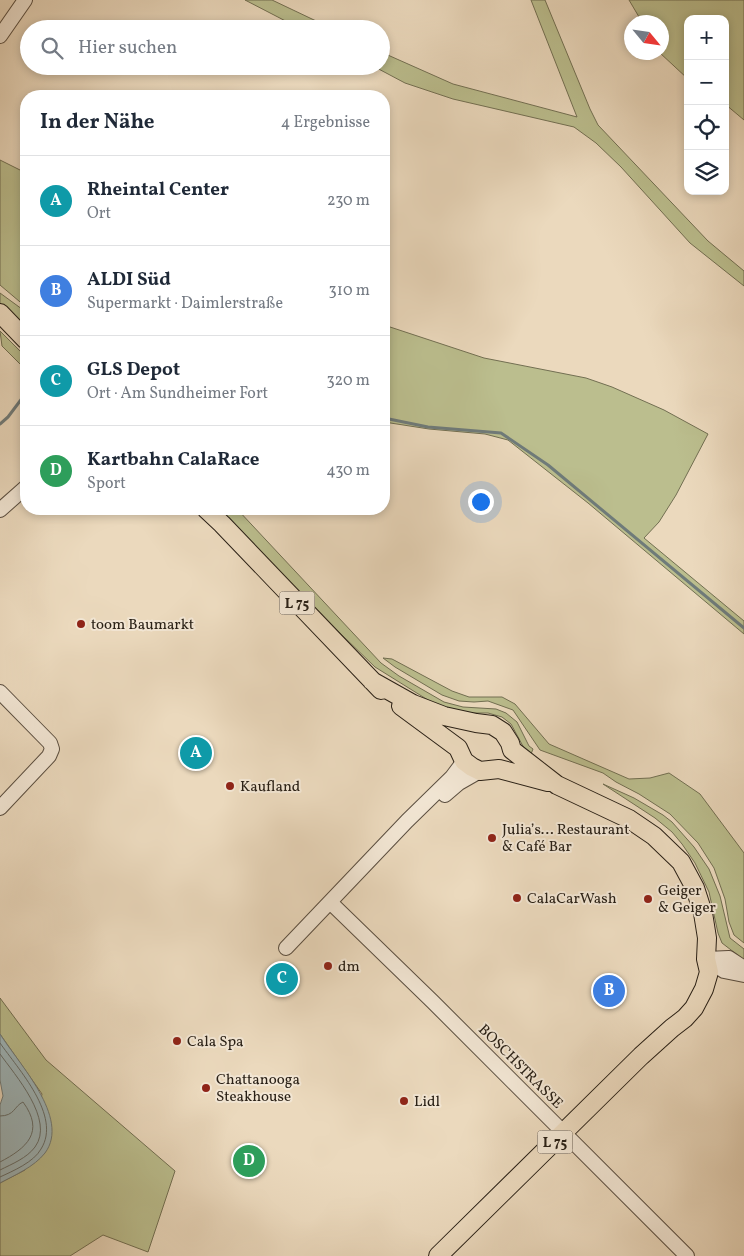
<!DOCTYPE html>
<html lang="de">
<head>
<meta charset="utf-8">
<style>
	:root { --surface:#fff; --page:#f6f6f7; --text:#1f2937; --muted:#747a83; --line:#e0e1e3; --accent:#d93025 }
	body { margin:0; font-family:Vollkorn,serif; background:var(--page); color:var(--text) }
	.controls { position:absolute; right:15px; top:15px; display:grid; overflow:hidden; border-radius:10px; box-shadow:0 2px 8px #0003 }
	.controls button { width:45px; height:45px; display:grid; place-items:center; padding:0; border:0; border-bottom:1px solid var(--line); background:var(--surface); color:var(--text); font:25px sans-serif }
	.compass { position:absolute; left:624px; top:15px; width:45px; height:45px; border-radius:50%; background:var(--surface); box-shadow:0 2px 8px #0003; rotate:119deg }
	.you { position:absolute; left:480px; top:501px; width:18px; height:18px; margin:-12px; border:4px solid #fff; border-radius:50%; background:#1a73e8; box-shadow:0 0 0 8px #1a73e833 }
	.badge { display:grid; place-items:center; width:32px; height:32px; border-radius:50%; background:var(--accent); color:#fff; font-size:16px; font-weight:700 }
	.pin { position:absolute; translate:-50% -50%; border:2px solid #fff; box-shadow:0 1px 5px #0006 }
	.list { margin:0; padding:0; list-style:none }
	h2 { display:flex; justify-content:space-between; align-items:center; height:65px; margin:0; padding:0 20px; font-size:21px }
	h2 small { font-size:16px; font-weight:400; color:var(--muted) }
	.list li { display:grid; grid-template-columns:32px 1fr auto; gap:15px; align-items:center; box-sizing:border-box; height:90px; padding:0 20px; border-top:1px solid var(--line) }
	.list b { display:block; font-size:19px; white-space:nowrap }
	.list p { margin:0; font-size:16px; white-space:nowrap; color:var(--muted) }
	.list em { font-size:16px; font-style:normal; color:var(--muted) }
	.icon { flex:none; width:28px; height:28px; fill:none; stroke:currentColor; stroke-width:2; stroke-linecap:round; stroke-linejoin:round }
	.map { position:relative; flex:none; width:744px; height:1256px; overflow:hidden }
	.search { position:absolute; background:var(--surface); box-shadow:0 2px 8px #0003; left:20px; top:20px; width:370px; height:55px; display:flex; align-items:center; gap:12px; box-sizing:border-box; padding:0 18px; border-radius:28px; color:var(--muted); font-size:19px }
	.panel { position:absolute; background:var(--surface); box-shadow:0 2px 8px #0003; left:20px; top:90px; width:370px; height:425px; border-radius:20px }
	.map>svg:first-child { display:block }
	.green { fill:#bbbe8e; stroke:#726f52 }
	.water { fill:#9eb7bc; stroke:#6f7b7a }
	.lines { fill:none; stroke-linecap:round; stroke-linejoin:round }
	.shore { stroke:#646c69; stroke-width:1 }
	.stream { stroke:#6f7b7a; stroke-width:3 }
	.minor-casing { stroke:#5a4e40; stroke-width:16 }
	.major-casing { stroke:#292016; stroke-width:20 }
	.minor { stroke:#f2e6d4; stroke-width:14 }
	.major { stroke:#ebd9bd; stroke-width:18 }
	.poi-dot { fill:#8f2418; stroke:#f2e6d4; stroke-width:2 }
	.labels { text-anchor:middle; stroke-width:4; stroke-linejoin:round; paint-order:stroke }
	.shield { fill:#f2e6d4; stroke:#655b4f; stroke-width:1 }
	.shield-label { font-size:14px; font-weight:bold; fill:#292016 }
	.poi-label { font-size:15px; fill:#292016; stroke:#f2e6d4; text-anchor:start }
	.street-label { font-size:15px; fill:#292016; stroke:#f2e6d4 }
</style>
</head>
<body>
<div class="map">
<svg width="744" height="1256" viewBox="0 0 744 1256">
	<rect width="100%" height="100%" fill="#ebd9bd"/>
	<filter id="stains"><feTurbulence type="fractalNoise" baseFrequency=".004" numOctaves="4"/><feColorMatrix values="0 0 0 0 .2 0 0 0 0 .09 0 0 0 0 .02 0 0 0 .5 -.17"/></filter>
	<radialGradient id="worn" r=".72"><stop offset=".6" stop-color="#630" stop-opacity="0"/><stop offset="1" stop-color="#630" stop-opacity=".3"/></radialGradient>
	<path class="green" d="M245,0H272L333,29H301Z
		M531,0H545L590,109L598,125L708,241L744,271V286L690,243L621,167L596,143L574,127L453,99L405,83L373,66H381V52L453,84L577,117Z
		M629,0H744V120L725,104V19H688V79L660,53L662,52V22H642Z
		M0,160L26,173V307L0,285Z
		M0,293L26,312V329L0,306Z
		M384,325L484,358L586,378L612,387L664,410L708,434L676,495L659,522L644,538L744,621V634L588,503L508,440L485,434L429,429L384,422Z
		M0,331L26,357V370L2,346Z
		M218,509H237L381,663L399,676L444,702L463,707L496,709L506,713L517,722L529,746L533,749L531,754L524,748L511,724L502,717L488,713H464L436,705L375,667L343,636Z
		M383,658L392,659L452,691L469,697H502L515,704L549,744L629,779L650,778L669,773L700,794L744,853V943L734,935L729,922L725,899L714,868L698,843L670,814L639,794L616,782L603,773L540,750L513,710L488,701L474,702L459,701L442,695L395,667Z
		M603,784L634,798L663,815L672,822L694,847L709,869L720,896L730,938L744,949V960L722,943L718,933L709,892L695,863L682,844L672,832L655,818Z
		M0,998L46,1060L175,1171L148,1252L103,1235L70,1256H0V1183L25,1170L42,1094L0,1034Z"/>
	<path class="water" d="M0,1034C18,1063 71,1118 45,1153C34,1167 15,1175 0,1183V1105L3,1096L0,1080Z"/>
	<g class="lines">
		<path class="shore" d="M0,1043C18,1069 62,1116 41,1149C34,1162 13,1171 0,1177
			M0,1054C15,1075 55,1120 35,1147C27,1158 12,1164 0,1170
			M0,1116C15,1116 14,1106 23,1102C45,1132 27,1148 0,1162"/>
		<path class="stream" d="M384,418L428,427L501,433L548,465L744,628
			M0,424L8,417L26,393"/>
		<defs>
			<path id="minor" d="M0,36L25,0
				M0,510L26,487
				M0,692L50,743L52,749L49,756L0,808
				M445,795L459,783L480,771
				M330,902L433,1002L687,1256
				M286,948L407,821L452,777L464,761
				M706,959L724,971L744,975
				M706,959L729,958L744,968"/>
			<path id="major" d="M0,313L26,340
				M206,509L222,524L381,690
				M372,681L413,704L444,716L476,723L492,725L503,732L510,743L512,750L557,785L629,819L654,836L681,862L695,888L703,913L707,938L706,959L709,972L704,989L694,1008L685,1018L672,1028L641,1056L438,1256
				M401,706L458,748L464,761L472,767L480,771L499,769L548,782"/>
		</defs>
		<use href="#minor" class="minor-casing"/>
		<use href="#major" class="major-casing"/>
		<use href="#minor" class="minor"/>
		<use href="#major" class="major"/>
	</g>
	<g class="poi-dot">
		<circle cx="81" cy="624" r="5"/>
		<circle cx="230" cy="786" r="5"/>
		<circle cx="492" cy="838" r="5"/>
		<circle cx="517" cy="898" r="5"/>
		<circle cx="648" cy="899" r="5"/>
		<circle cx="328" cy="966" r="5"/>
		<circle cx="177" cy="1041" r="5"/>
		<circle cx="206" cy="1088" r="5"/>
		<circle cx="404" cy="1101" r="5"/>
	</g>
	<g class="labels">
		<g class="shield">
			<rect x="279.5" y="591.5" width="35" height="23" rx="4"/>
			<rect x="537.5" y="1130.5" width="35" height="23" rx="4"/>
		</g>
		<g class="shield-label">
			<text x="297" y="608">L 75</text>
			<text x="555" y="1147">L 75</text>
		</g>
		<g class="poi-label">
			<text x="91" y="629">toom Baumarkt</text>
			<text x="240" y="791">Kaufland</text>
			<text x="502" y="834">Julia’s… Restaurant<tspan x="502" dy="17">&amp; Café Bar</tspan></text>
			<text x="658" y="895">Geiger<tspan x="658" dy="17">&amp; Geiger</tspan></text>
			<text x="527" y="903">CalaCarWash</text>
			<text x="338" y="971">dm</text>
			<text x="187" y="1046">Cala Spa</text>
			<text x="216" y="1084">Chattanooga<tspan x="216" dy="17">Steakhouse</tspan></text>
			<text x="414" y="1106">Lidl</text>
		</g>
		<g class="street-label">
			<text transform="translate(521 1066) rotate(45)" y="5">BOSCHSTRASSE</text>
		</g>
	</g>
	<rect width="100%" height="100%" filter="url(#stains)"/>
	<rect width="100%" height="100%" fill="url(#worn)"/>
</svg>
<div class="controls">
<button>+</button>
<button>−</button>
<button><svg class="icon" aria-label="locate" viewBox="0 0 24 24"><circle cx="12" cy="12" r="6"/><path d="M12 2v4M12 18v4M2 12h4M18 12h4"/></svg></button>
<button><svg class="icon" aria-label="layers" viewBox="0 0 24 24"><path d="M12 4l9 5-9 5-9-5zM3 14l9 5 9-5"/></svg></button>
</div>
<svg class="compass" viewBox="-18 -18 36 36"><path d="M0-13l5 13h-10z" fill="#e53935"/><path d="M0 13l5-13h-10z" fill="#747a83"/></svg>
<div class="you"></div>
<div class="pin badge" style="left:196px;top:753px;background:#0f9aa8">A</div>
<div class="pin badge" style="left:609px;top:991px;background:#3f7fe0">B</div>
<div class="pin badge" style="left:282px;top:979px;background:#0f9aa8">C</div>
<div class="pin badge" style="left:249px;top:1161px;background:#2e9e5b">D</div>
<div class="search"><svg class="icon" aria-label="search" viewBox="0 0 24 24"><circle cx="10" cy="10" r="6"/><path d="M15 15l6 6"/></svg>Hier suchen</div>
<section class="panel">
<h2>In der Nähe<small>4 Ergebnisse</small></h2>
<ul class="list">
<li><span class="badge" style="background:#0f9aa8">A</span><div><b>Rheintal Center</b><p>Ort</p></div><em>230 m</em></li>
<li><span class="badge" style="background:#3f7fe0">B</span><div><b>ALDI Süd</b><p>Supermarkt · Daimlerstraße</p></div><em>310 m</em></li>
<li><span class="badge" style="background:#0f9aa8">C</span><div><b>GLS Depot</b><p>Ort · Am Sundheimer Fort</p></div><em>320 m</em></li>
<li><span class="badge" style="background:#2e9e5b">D</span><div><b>Kartbahn CalaRace</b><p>Sport</p></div><em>430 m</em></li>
</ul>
</section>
</div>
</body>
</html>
